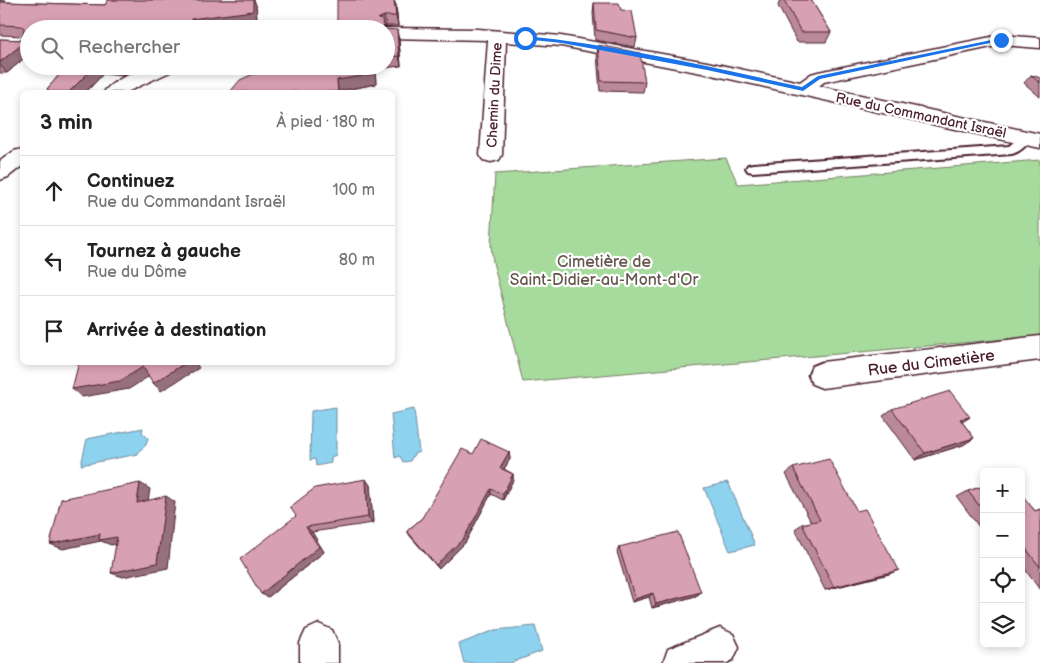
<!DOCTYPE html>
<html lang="fr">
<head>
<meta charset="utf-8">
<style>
	:root { --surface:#fff; --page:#f6f6f6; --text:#222; --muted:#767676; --line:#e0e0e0 }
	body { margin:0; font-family:"Balsamiq Sans",sans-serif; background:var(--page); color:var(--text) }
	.controls { position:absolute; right:15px; bottom:15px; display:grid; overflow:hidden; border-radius:8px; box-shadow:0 2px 8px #0003 }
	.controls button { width:45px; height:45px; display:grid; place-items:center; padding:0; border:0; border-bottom:1px solid var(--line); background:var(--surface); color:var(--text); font:25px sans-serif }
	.stop { position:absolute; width:15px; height:15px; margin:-11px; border:4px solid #1a73e8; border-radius:50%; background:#fff }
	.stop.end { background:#1a73e8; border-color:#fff; box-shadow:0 1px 5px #0008 }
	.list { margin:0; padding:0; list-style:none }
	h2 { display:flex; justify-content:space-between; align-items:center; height:65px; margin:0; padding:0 20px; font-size:21px }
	h2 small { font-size:16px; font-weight:400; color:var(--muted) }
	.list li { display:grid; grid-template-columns:32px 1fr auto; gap:15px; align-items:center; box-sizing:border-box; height:70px; padding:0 20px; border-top:1px solid var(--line) }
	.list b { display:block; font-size:19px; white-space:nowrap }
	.list p { margin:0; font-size:16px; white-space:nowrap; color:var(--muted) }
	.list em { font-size:16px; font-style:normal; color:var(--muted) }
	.icon { flex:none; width:28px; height:28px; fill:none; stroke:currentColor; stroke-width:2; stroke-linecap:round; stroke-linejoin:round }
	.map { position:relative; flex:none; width:1040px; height:663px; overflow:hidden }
	.search { position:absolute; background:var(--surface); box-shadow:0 2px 8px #0003; left:20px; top:20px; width:375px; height:55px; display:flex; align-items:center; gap:12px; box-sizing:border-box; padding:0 18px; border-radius:28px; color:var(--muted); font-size:19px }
	.panel { position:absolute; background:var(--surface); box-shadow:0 2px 8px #0003; left:20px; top:90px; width:375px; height:275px; border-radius:8px }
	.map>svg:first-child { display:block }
	.green { fill:#a7db9e; stroke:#787d64 }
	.water { fill:#8dd2ee; stroke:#728aa0 }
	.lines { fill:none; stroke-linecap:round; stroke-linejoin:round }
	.lane-casing { stroke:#4a1f2b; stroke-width:4 }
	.street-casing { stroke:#4a1f2b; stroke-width:3 }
	.lane { fill:#fff; fill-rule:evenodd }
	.street { fill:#fff; fill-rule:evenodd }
	.wall { fill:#ba8a9a; stroke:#4a1f2b }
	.shaded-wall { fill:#97707d; stroke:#4a1f2b }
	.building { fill:#d8a0b3; stroke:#4a1f2b }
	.route { fill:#1a73e8 }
	.labels { text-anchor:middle; stroke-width:4.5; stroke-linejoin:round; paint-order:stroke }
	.far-street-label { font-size:14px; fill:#4a1f2b; stroke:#fff }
	.park-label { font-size:16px; fill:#66574e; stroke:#fff }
	.street-label { font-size:16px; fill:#4a1f2b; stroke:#fff }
</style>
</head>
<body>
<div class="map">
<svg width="1040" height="663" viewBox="0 0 1040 663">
	<rect width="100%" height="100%" fill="#fff"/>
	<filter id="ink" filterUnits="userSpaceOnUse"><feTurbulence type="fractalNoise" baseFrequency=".02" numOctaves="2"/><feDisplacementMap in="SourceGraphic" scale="10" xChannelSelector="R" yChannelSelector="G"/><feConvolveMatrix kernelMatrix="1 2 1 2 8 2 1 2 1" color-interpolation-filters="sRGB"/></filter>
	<g filter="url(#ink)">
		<path class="green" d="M726,158L738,184L1040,160V336L523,382L493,262L491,245L495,174Z"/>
		<path class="water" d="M336,407V455L331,457V463L316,466L315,459L310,460L311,411Z
			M414,409L419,452L414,454L410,461L403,462L400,456L395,458L391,414Z
			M143,428L142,432L148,438L146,445L139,451L138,454L81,465L87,439Z
			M728,482L755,545L730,551L704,488Z
			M535,626L542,651L511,663H464L459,644L495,630Z"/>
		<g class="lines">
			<defs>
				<path id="lane" d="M1026,134L1032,138C1028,144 1020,152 1012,154L753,172L748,171L746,168L748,165L753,164L1009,146L1022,135Z"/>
				<path id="street" d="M386,28L478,29L561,36L707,62L800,82L811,74L818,72L1001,35L1040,38V48L1001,45L824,82L819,86L1040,134V148L707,74L561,46L506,42L502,155L499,160L491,162L483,160L480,155L488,40L386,38V29H382Z
					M150,66H176L174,70L127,92H104C114,78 136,73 150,66Z
					M22,149V166L8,177L0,180V161L14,151Z
					M1040,336V360L822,388L812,384L808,375L812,366L822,362Z
					M319,624L332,630L338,643V663H300V643L306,630Z
					M720,628L733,634L739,647L733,660L727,663H663L668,649Z"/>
			</defs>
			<use href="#lane" class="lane-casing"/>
			<use href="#street" class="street-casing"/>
			<use href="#lane" class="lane"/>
			<use href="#street" class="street"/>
		</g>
		<path class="wall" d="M0,0H5L6,2L105,5L108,0H254L256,5L257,20L196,29H29V54L7,73H0V39L23,40V36L0,35Z
			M780,0H811L831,32L826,42H797L778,6Z
			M594,3L621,10L637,38L635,47L595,40L593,13Z
			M396,5L398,26H386L383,27L337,28Z
			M386,29L399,40L401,66L375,69L376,84L340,91V92H231L264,69V66H386Z
			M598,45L645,82L643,92L600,91L597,55Z
			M67,66H137L128,73L122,76L103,74L86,92H49L47,89Z
			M1031,75L1040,78V97L1024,83Z
			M892,409L970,417L962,422L974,438L963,445L915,460L883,416Z
			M509,452L510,459L504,469L513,474V480L503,500L491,494L465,543L439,569L410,536L407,531L422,518L473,454Z
			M793,468L889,574L825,590L795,529L802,524L811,522L786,474Z
			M370,485L373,523L312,532L324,552L268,597L296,516Z
			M984,486V530L982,531L957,497L968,491Z
			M1021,494L1035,511L1040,509V590L1021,564Z
			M619,547L701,592L696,596L652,608L649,597L632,602L617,552Z"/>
		<path class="shaded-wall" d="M1,0H5L10,8L0,4V1Z
			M253,0H254L256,5L257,20L196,29H185L191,19Z
			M394,0L396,5L398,26L396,16Z
			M384,16L386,26L383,27L384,29H383L378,19Z
			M397,30L399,40L401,66L399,56Z
			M29,39V54L7,73L0,65V62Z
			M95,66H98L103,74L86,92H69Z
			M116,66H137L128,73L122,76Z
			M373,66H374L375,69L376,84L340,91V92H338L337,80Z
			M187,362H195L199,368L161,391L153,383Z
			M143,367L151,375L129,389L82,397L72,389Z
			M970,417L959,424L960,419Z
			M974,438L963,445L915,460L925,453Z
			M509,452L510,459L501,474L500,468Z
			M513,474V480L503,500V494Z
			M366,479L370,485L373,523L368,517Z
			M140,483L150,489L147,508L137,503Z
			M491,489V494L465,543L439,569L436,565Z
			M166,496L175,502L168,568L123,577L111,573Z
			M306,527L312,532L324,552L268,597L261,594Z
			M100,534L117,537L128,542L111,545L101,541L63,549L50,544Z
			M899,570L889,574L825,590L834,587Z
			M701,592L696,596L652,608L656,604Z
			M653,593L649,597L632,602L635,599Z"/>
		<path class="building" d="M108,0H253V11L191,19L192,28L185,29H58L42,28L41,29H29V39L0,62V39L23,40L24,28L22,26L0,25V2L105,5Z
			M337,0H394L396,16H384L378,19L382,20L383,29H314L337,28Z
			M784,0H811L831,32H801Z
			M594,3H619L621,10L632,11L637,38L596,30Z
			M386,29L397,30L399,56L386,57Z
			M598,45L640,53L645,82L601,81Z
			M67,66H95L69,92H51L47,89Z
			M264,66H373L374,74L337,80L338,92H230L240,80L264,69Z
			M1031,75L1040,78V83Z
			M79,362H187L153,383L143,367L120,381L72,389Z
			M950,391L970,417L960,419L974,438L925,453L892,409Z
			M481,439L509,452L500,468L513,474L503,494L491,489L464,538L436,565L407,531L422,518L462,449L473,454Z
			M829,459L857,511L865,509L899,570L834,587L802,524L820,520L793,468Z
			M366,479L368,517L306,527L319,547L261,594L240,559L296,516L290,507L315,488Z
			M140,483L137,503L166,496L157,563L111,573L117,537L99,540L100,534L50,544L61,499Z
			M984,486V512L968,491Z
			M1021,494L1035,511L1040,509V567L1021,542Z
			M678,532L701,592L656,604L653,593L635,599L619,547Z"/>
	</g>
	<path class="route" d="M525,36C618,45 711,67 802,87L818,76L1001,38L1004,40L820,79L803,91L707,70L562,43L523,39Z"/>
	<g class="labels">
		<g class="far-street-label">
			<text transform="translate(494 95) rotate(-87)" y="5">Chemin du Dime</text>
			<text transform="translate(921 115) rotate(12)" y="5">Rue du Commandant Israël</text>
		</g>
		<g class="park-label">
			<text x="604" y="267">Cimetière de<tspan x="604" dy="18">Saint-Didier-au-Mont-d'Or</tspan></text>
		</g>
		<g class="street-label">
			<text transform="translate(931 362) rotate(-7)" y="6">Rue du Cimetière</text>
		</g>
	</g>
</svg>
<div class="controls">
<button>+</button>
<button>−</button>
<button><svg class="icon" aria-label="locate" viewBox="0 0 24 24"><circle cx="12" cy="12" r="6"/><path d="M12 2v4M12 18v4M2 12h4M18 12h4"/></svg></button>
<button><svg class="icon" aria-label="layers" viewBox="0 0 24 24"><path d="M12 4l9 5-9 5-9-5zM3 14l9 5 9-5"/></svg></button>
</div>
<div class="stop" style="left:525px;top:38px"></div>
<div class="stop end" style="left:1001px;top:40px"></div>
<div class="search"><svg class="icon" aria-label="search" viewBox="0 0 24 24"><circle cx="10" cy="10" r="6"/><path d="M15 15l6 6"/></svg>Rechercher</div>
<section class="panel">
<h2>3 min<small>À pied · 180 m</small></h2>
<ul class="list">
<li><svg class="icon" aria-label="ahead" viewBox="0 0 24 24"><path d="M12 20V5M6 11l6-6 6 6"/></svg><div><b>Continuez</b><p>Rue du Commandant Israël</p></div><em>100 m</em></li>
<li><svg class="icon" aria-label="left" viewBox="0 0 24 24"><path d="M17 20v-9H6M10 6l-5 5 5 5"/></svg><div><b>Tournez à gauche</b><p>Rue du Dôme</p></div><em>80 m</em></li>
<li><svg class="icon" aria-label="arrive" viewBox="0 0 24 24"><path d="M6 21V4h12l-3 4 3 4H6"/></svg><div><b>Arrivée à destination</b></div></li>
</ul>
</section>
</div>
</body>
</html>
